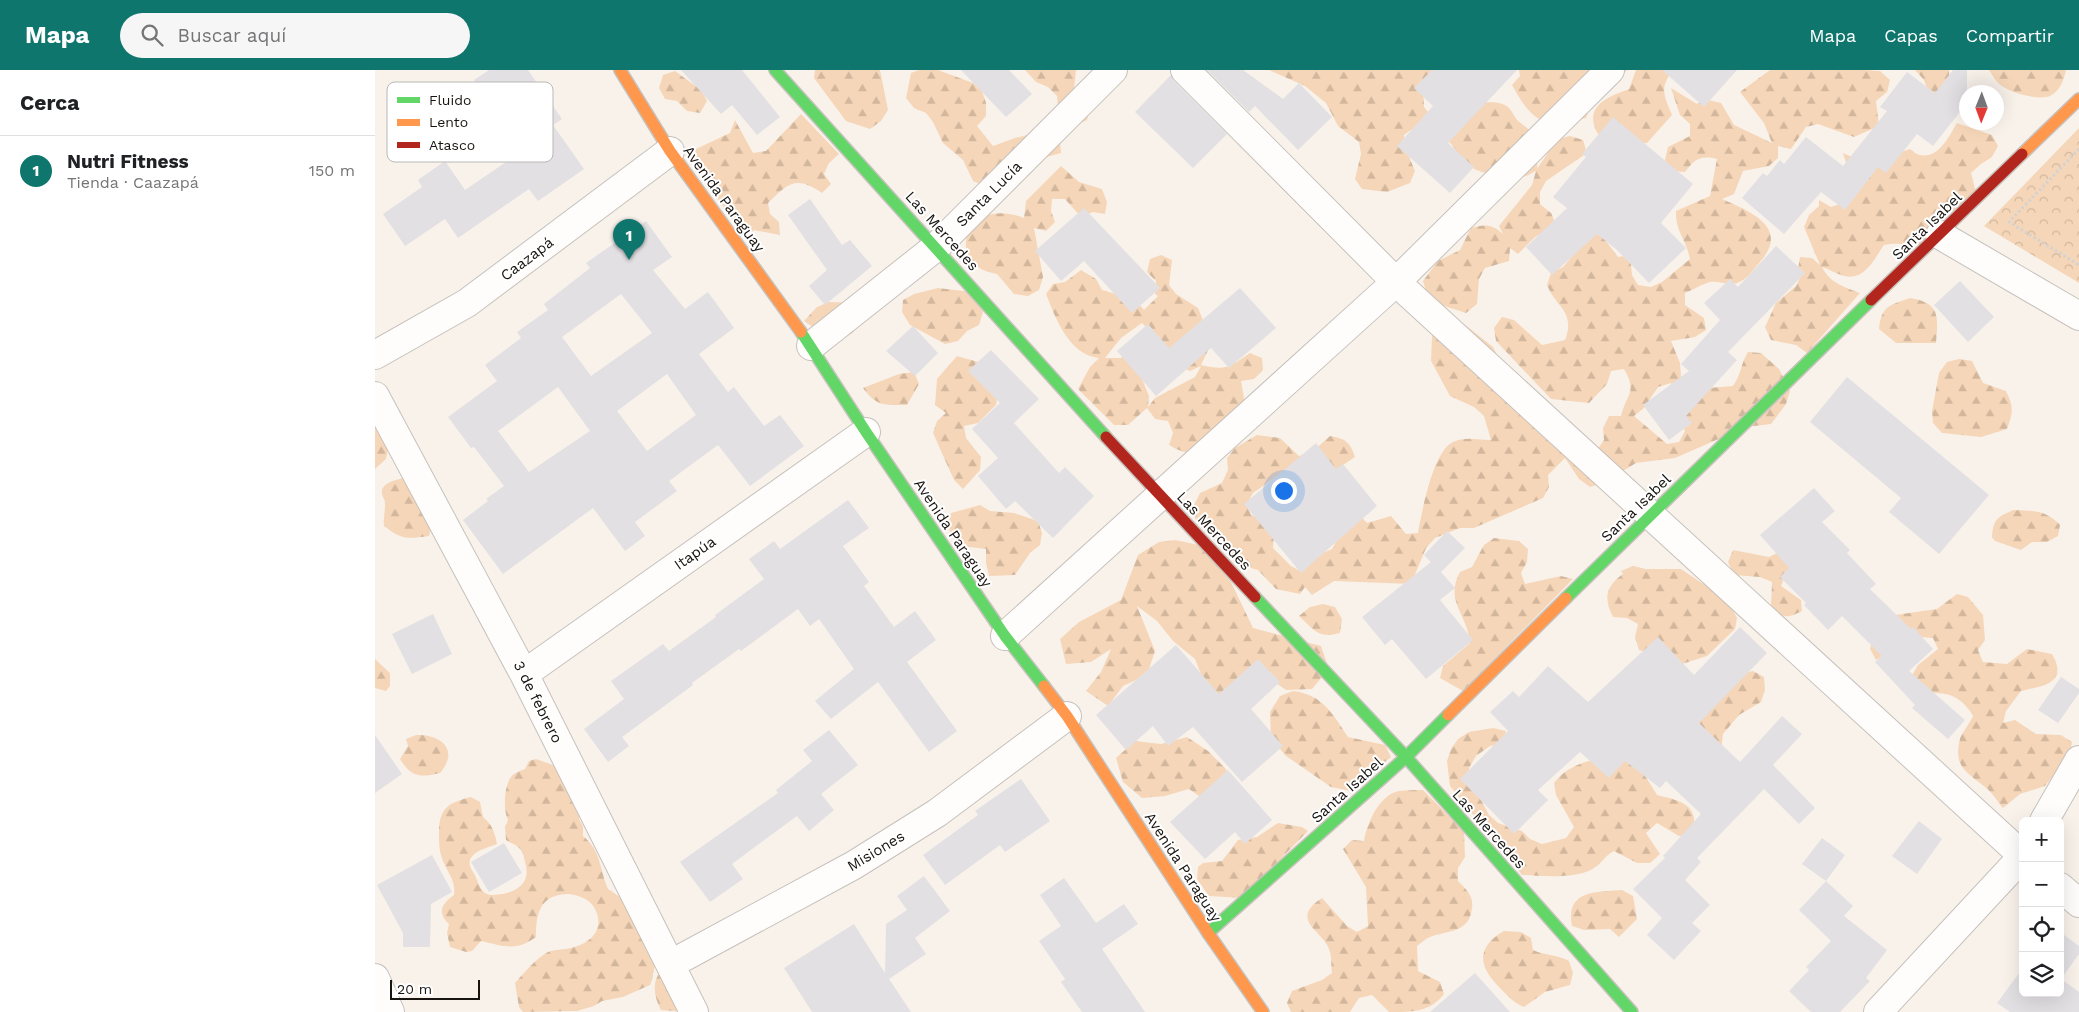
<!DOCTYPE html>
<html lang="es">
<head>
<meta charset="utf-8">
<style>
	:root { --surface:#fff; --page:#f6f6f6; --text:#202124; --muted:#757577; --line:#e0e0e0; --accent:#0f766e }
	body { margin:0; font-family:"Work Sans",sans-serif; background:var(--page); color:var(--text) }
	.controls { position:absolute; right:15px; bottom:15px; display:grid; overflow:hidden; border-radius:8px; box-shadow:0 5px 20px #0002 }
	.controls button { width:45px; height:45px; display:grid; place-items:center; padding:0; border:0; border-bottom:1px solid var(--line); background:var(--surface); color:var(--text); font:25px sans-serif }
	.compass { position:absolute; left:1584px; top:15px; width:45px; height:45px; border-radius:50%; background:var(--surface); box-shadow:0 5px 20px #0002; rotate:181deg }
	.scale { position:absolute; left:15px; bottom:12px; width:90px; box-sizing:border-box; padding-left:5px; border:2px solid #17130f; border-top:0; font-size:14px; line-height:18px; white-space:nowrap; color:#17130f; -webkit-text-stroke:4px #fff; paint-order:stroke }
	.you { position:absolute; left:908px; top:420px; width:18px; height:18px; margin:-12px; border:4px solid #fff; border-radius:50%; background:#1a73e8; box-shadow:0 0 0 8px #1a73e833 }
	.badge { display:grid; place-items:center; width:32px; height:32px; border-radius:50%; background:var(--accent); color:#fff; font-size:16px; font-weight:700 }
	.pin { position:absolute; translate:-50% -41px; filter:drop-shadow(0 1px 2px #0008) }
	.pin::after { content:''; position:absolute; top:26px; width:18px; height:15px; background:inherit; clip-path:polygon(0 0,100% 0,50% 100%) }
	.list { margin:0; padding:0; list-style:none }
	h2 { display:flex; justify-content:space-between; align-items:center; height:65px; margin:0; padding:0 20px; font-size:21px }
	h2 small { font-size:16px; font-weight:400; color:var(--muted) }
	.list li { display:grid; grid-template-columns:32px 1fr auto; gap:15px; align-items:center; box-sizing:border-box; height:70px; padding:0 20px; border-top:1px solid var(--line) }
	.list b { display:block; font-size:19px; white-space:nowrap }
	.list p { margin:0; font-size:16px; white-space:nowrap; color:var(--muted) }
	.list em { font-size:16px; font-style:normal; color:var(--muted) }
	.icon { flex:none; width:28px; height:28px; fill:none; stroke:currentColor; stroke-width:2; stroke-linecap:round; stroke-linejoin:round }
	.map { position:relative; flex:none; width:1704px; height:942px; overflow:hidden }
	header { display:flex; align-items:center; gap:30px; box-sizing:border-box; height:70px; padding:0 25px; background:var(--accent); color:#fff }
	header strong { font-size:24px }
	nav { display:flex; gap:28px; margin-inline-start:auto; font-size:18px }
	.search { width:350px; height:45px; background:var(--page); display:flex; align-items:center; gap:12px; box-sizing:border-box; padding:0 18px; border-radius:28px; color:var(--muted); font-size:19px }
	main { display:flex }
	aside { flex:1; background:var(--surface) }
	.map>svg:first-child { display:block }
	.forest { fill:url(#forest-firs); fill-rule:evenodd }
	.park { fill:url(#park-crowns) }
	.building { fill:#e2e0e3; fill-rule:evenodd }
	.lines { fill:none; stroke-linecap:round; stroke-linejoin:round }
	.street-casing { stroke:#c6c1bc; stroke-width:30 }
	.fast-casing { stroke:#c6c1bc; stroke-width:14 }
	.slow-casing { stroke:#c6c1bc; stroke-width:14 }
	.jam-casing { stroke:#c6c1bc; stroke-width:14 }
	.path { stroke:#d4d2d0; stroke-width:3; stroke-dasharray:2.5 2.5; stroke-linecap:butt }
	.street { stroke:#fefdfc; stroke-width:28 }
	.fast { stroke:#63d668; stroke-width:11 }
	.slow { stroke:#ff974d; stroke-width:11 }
	.jam { stroke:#b3261e; stroke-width:11 }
	.labels { text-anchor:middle; stroke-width:4; stroke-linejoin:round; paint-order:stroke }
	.street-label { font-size:15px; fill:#17130f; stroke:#fff }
	.key { fill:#fff; stroke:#b9b8b7; stroke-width:1 }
	.key-label { font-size:14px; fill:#17130f }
</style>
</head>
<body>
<header>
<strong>Mapa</strong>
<div class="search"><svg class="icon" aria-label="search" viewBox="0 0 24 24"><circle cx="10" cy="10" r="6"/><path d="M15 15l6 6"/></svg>Buscar aquí</div>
<nav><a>Mapa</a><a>Capas</a><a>Compartir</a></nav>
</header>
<main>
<aside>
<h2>Cerca<small></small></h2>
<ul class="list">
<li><span class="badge">1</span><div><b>Nutri Fitness</b><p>Tienda · Caazapá</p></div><em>150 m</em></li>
</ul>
</aside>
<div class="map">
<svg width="1704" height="942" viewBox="0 0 1704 942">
	<defs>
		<pattern id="forest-firs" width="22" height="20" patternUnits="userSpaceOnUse" patternTransform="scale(1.25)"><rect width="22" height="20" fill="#f6d6b8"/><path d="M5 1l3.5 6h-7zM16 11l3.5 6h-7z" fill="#d2b79d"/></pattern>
		<pattern id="park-crowns" width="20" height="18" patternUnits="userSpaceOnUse" patternTransform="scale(1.25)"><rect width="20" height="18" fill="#f6d6b8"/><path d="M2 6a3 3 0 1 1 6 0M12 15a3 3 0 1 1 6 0" fill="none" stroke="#d2b79d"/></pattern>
	</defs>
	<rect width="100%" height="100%" fill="#f9f2eb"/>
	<path class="forest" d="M440,0H505L513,40L506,51L495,59L471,51L439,8Z
		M544,0H563L598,13L607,21L611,33V46L602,56L618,76L640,68L679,59L685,71L686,83L639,96L610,116L598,111L588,90L568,73L558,52L551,43L539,38L531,28L536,3Z
		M650,0H701L699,19L715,38L712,50L701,55L683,38L682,26L673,17L661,12Z
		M894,0H1063L1048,13L1049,37L1057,47C1077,42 1117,23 1134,38C1138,42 1139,47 1143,51C1167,69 1164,70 1162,99L1182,69L1195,66L1208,70L1212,83L1171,111L1165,122V134L1176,143L1181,154L1160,167L1143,184L1135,178L1134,191L1110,198L1104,209L1102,234L1091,243L1054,231L1048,211L1063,191L1085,180L1096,158C1110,154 1117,154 1128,164L1124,156L1157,115L1161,101C1158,102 1154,105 1151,106C1141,109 1106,104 1098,98C1075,80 1062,38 1029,65L1030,77L1040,101L1035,113L1012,122L987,119L980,109L986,84L984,72L963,56L951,33L930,16Z
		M1144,0H1252L1216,36L1211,48C1168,59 1158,53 1137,15L1145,6Z
		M1261,0H1298C1284,18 1289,25 1297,45L1272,73C1262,73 1241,75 1232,72C1226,70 1222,63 1220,58C1211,34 1236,26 1254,19Z
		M1395,0H1489L1505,1L1515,10L1512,22L1501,31L1504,56L1479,67L1443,54L1431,57L1416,79L1403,76V88L1394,96L1368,101L1359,124L1347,129C1374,141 1416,157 1385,192C1378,200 1372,210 1362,213C1354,216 1344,211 1335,212C1327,214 1318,220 1310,223V235L1329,248L1331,260L1320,267L1296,271L1305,293L1306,306L1333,318L1358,316C1367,303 1365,295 1373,282L1386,283L1404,299L1415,321L1411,334L1396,354L1371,357L1300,388L1261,393L1228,413L1215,417L1204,409L1190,388L1173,405L1174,417L1168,428L1099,458H1085L1060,468L1051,478L1036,514L959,511L937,525L930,517L925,524L901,519L883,500L859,493L851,469L827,459L820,448L819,435L825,423L847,413L853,400L852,388L860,378L882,365L905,368L924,386L936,383L955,366C970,368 976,373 980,387L959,401H910L878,423L872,434L876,445L900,454L898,478L916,496L927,502L936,488L957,479L966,463L974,434L992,453L1016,446L1031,464L1043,463C1047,441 1058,381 1078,372C1090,366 1104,370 1116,370L1109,346L1099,337L1075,326L1056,291L1057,266L1064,256L1076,251L1089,254L1118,277L1134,310L1192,374L1190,387L1196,382L1222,380L1229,370L1228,358L1234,346H1246C1251,324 1263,323 1249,299L1236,301L1232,314L1214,333L1176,329L1121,271L1119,258L1127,247L1139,250L1167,275L1190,270C1201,241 1181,238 1172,215L1176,203L1188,197L1205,177L1194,152L1228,167L1243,187L1255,185L1257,205L1263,215L1276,217L1287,212L1315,189C1311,169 1300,161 1301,141L1335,126L1342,89C1325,85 1320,89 1310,102L1298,101L1290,90L1293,77L1315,66V54L1305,45L1296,18L1322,34L1333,30L1346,33L1359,55L1397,73L1389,53L1365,22ZM1296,313L1297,338L1310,361L1304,372L1292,374L1259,346L1269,338L1283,317Z
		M1540,0H1574L1575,18L1566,26L1553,21L1549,10Z
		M1614,0H1691C1689,10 1685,21 1675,26C1663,31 1632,22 1623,13C1619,9 1617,4 1614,0Z
		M300,1L326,20L332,31L325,43L312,41L302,31L290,29L284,18L288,5Z
		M426,44L464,84L454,93L449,104L456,114L447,123C421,105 413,113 393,133L395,144L404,152L405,165L379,160L370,169L318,91L321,79L355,63L360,50L378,83L391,81Z
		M1582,53L1617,65L1623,76L1617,87L1606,94L1596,103L1602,127L1587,142L1562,139L1555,149L1561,173C1543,178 1527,171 1509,175C1499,189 1490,211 1469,206C1461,204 1454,199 1447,197C1455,213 1469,217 1485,223L1432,283L1421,275L1396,270L1390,257L1401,233L1421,216L1426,206L1423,199L1425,187L1437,188L1445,195L1429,157L1434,145L1444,136V130L1456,137L1468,133L1472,96L1468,83L1502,98L1523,83L1535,79C1538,81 1542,85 1545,85C1564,89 1574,66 1582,53Z
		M686,96L704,112L727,119L732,132L730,144L718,142L706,147L690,129H677L676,141L680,152L671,161L659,158L668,207L664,220L653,226L639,224L622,204C568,196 589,124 649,148L651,131Z
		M786,185L797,190L794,215L801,224L823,238L837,272L826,295C852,301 854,297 875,283L887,288L888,300L879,309L866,311L870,334L867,348L841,355C829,379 822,392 794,375L798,363L793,351L780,349L772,338L753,355H739L703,319L715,297L724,288C694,285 681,249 671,224L678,214L690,212L706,200L721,209L727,220L761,230L769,240L783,226L780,224L781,211L772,202L775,189ZM767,253L795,283L801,295L815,301L826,296L820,307L780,328L773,337L774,326L760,292L749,285L746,288H730L746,268Z
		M563,218L597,222L608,242L604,255L592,261L583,271L570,274L535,255L527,242L528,230L539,224Z
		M1535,228C1566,233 1563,247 1561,273H1521L1504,259C1506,236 1515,235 1535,228Z
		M454,232L480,233L488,246L478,263L460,272L429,251L442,237Z
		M582,286L607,293L623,323L621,335L603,353L589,356L591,368L606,387L605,400L588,419L579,410L558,363L562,351L571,343L560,335L562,309Z
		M1584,289L1597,291L1608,313L1631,321C1639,337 1638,343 1632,359L1606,367L1567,363L1558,353L1557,341L1564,303L1572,292Z
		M539,302L544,314L532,335C510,335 502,337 488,318L524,304Z
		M0,348L14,374L11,389L0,399Z
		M28,408L34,410L58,449L54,466C32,469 27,470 9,456C8,449 10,443 10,436C11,430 8,429 7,424C5,413 21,410 28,408Z
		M605,435L615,441L639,443L663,451L667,463L665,475L655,483L640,505L614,506L611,493V479L586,476L577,467L573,455L576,443Z
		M1639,440C1659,441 1671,440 1685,455L1683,466L1672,472H1657L1646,480L1620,471L1617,467C1618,449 1623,446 1639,440Z
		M1119,468L1144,471L1153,479L1152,492L1146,503L1150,514L1186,506L1198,509L1088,621L1065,608L1068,596L1095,573C1093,545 1069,531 1085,502L1097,497L1109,475Z
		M800,470L824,475L856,512L878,558L946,576L954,599L937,619L911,620L889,605L852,638L829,612L820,589L798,571L782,551L762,536L780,581L772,605L748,616L733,636L711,621L726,602L736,579L716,592L691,594L685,569L704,552L746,530L763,485L784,472Z
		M1417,476L1429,478L1411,504L1406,516L1426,530L1427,541C1411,549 1409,548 1396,537L1397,512L1385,507L1359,505L1353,492L1358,480L1394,487Z
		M1258,496L1271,499H1306L1337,520L1356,536L1362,548L1360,559L1332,586L1307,594L1264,580L1260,567L1263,554L1252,548L1238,547C1228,528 1231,516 1248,504L1246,501Z
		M1582,524L1593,527L1608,545L1610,570L1603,580L1608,592L1632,594L1652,579L1677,584C1694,613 1668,616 1646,621L1631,641L1628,653L1640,650L1661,664L1686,665L1697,672L1695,685L1670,716L1645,724L1628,738C1622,731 1617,722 1610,717C1591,702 1578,696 1585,669C1585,666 1595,653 1598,646C1583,621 1567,622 1541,624L1531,616L1543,595L1563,579L1558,568L1545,567L1501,590L1495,579L1498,566L1513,546L1562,539Z
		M948,534L960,537L967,549L965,563C943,569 939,560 924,546L935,537Z
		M0,589L15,603V616L11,621L0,618Z
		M1378,601L1389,607L1390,620L1386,632L1364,645L1348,664L1345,689L1335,699L1314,630L1331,611Z
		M918,621C947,624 958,644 973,667L1010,675L1016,687L976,721L956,717L911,686L896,668L895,642L905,626Z
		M1118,658L1131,661L1128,674L1115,676L1101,686L1094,698L1096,711L1114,745L1123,753L1147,761L1155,769L1167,774L1191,768L1199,757L1181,725L1179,713C1196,690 1229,687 1256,683L1282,725C1307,731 1325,735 1318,765L1304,766L1282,753L1271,763L1285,784L1275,793H1262L1239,781C1229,787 1229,790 1222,796C1205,810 1167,806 1147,805L1075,716L1072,691L1076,679L1083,669L1094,662Z
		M41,665C66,664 85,680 65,703C45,708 36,707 25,689L33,676L31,669Z
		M812,667L833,681L851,699L858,724L834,733L814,719L790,726L767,728L748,712L741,688L760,671L786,674Z
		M161,689L178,695L182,699L205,743L204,749L208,756V766C227,782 224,798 233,819L248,829L281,890L277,910L275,915L248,927L227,931L219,936L202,941L148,942L144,937L140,913C149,903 160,889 173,882C180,879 189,880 196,878C217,873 231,858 219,837C214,829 201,824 192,824C164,825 161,845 161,867C140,882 129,876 106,871L97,881L91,882L75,877L72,863L74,854C62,843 66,834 79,825C81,812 74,805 69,793C65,785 64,776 64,767C63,740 71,733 96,727L105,732L108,747C117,754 120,763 122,774C109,779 86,784 98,802C103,809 104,821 112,824C117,826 123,824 128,824C145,820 156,811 150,792C149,787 148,781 144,778C140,774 135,773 131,770L130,757L133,750C128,740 129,716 136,707C139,703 145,701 150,699L154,691Z
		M1048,720L1089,761L1090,787L1083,798V811C1091,819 1099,826 1097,838C1094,866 1069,859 1051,869C1048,871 1045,874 1042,876L1043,901L1065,912L1069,924C1055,942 1039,942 1014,942L997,925L984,928L975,942H916L912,933L917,921L947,910L957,903C956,896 957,886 954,879C948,861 913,850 947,828L972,856L982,862L993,856L991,817L968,779L977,770L989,771C992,753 1004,725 1024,721C1031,720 1040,720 1048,720Z
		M903,753L927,757L933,761L867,828L834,826L822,809L823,797L828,793L847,791L863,770L882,767Z
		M1247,820L1258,826L1262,849L1244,867L1235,859L1209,860L1197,856C1190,820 1221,822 1247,820Z
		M1129,861L1146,862L1156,868L1158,880C1171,886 1181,884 1194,891L1198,903L1195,915L1170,922L1149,937C1137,932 1131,924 1122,915C1102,894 1103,876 1129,861Z
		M283,905H286L310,942L286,940C280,929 277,916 283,905Z"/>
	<path class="park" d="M1704,58V213L1609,156Z"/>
	<path class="building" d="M114,0H153L187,49L178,55L209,99L163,131L154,119L83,168L70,149L30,176L8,144L47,117L43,110L70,91L90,120L134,90L109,53L122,44L99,10Z
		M306,0H367L405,47L382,65L357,35L346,44Z
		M586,0H634L657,24L631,47Z
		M832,0H868L908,29L924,13L957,47L923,80L880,36L874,42Z
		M1057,0H1142L1073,73L1099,97L1075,123L1022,76L1058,36L1039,18Z
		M1287,0H1362L1329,37Z
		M1578,0H1592V33L1558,76L1542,64L1511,103L1503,97L1470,140L1446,122L1409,164L1367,128L1388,103L1392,106L1405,90L1409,94L1431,67L1468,96L1512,41L1505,37L1532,2L1560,23Z
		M796,5L799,11L852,64L818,98L760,42Z
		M1238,47L1318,114L1286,153L1311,178L1274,213L1242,180L1222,164L1177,205L1151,177L1192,138L1178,127L1211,87L1207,84Z
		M435,129L467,175L475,170L497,196L450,235L434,216L452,200L413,145Z
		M709,138L785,218L757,243L709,191L686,211L660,181Z
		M271,151L297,187L278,200L310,239L333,222L359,258L324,284L353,322L359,317L389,356L405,345L429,376L375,416L343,375L294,411L302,421L260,452L270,466L250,481L218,438L128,504L88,450L113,431L111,429L129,416L99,377L96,378L73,347L122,311L110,295L146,268L142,262L173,240L169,234L215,198L211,193ZM246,224L277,263L216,306L187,267ZM292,304L321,345L272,381L242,341ZM183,317L215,361L154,402L123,361Z
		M1401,176L1430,203L1353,282L1362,290L1311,346L1317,353L1294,370L1268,335L1314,301L1306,294L1345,250L1329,233L1355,209L1363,217Z
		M1585,211L1619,247L1593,272L1559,235Z
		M865,218L901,258L854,298L836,278L781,326L742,281L773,254L794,278Z
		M538,256L563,283L540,306L511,281Z
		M616,280L664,329L639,353L684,403L690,397L719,426L678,468L640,431L631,439L603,406L623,388L597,359L625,333L593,301Z
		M1472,307L1614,425L1564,484L1514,442L1526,428L1435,352Z
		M941,373L961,399L968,394L1002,436L926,503L869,434Z
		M1439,418L1460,441L1447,452L1475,480L1472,483L1501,514L1495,519L1536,559L1538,557L1558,579L1534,601L1590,650L1573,669L1537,638L1540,635L1500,592L1507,586L1467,546L1453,560L1429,535L1431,533L1405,507L1414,498L1385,465Z
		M473,430L494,458L468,476L494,512L489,516L519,557L540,541L561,570L532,592L582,661L554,682L503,612L456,649L440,631L479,599L444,549L435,556L423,539L366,581L364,579L317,613L318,615L247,667L254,676L233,692L209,659L249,629L236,611L288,574L294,581L341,547L340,545L389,509L374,489L399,471L405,479Z
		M1072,461L1090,478L1066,502L1080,518L1065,530L1098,570L1051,609L1017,569L1010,575L987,547L1056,492L1049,485Z
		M58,544L77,584L37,604L17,564Z
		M1365,557L1392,583L1324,653L1365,692L1407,646L1427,664L1398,695L1440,738L1424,754L1389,719L1322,788L1326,792L1310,810L1335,835L1317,853L1326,861L1299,890L1272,865L1287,848L1258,819L1290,788L1288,786L1326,744L1291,711L1285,718L1250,691L1234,708L1205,682L1163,720L1173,730L1139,764L1085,709L1133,661L1115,642L1138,621L1144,627L1173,596L1213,632L1283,567L1319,605Z
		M801,575L844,624L883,589L905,612L876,639L908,676L867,712L818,657L793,676L778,656L751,680L721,645Z
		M1686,607L1704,619V623L1683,653L1663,640Z
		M454,660L483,695L446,724L459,740L434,761L422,746L357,794L368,809L335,832L305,792L403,723L401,720L437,691L428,680Z
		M0,665L27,704L0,723Z
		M853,700L897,750L870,774L860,762L830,789L795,752Z
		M646,709L675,751L630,782L625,775L570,815L548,785L603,745L600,741Z
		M1544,751L1567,769L1542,804L1517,786Z
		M1447,768L1470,785L1451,811L1427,794Z
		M129,773L147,803L114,822L96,792Z
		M57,785L77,822L56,834L55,877H28V863L2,815Z
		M549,806L575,841L540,868L551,884L514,909L536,942H437L409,898L479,854L510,903L511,854L532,840L522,826Z
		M689,808L721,853L749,834L763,854L727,879L770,942H707L686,912L690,909L664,871L686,856L665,825Z
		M1451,811L1478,836L1469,846L1512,880L1491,908L1495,911L1465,942H1436L1414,921L1434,900L1431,897L1456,871L1424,840Z
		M1685,862L1704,876V884L1686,909L1704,922V942H1635L1622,933L1648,898V923H1685Z
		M1100,903L1135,942H1055Z"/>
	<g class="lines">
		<defs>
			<path id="street" d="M810,0L1021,212L1648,786
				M1565,165L1704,246
				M436,276L561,177L738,0
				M0,285L92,233L295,81
				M0,326L149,604L319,942
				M630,566L1021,212L1235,0
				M149,604L491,362
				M1669,751L1704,690
				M1685,817L1704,833
				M296,894L479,795L562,743L692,646
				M0,908L15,942
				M1503,942L1648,786"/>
			<path id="fast" d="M400,0L731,367
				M426,262L491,362L630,566L669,616
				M880,527L1031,687L1257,942
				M1191,528L1496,230
				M833,863L1031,687L1073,645"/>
			<path id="slow" d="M245,0L295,81L426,262
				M1647,84L1704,29
				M669,616L692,646L833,863L888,942
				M1073,645L1191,528"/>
			<path id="jam" d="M1496,230L1647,84
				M731,367L880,527"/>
		</defs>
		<use href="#street" class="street-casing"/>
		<use href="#fast" class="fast-casing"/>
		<use href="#slow" class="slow-casing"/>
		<use href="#jam" class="jam-casing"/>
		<path class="path" d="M1704,79L1634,152L1704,195"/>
		<use href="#street" class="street"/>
		<use href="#fast" class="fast"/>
		<use href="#slow" class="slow"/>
		<use href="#jam" class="jam"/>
	</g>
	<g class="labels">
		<g class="street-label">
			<text transform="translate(614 124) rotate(-45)" y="5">Santa Lucía</text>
			<text transform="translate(349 129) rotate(54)" y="5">Avenida Paraguay</text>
			<text transform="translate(1552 156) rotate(-44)" y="5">Santa Isabel</text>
			<text transform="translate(567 161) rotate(48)" y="5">Las Mercedes</text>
			<text transform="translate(152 189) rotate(-37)" y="5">Caazapá</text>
			<text transform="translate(1261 438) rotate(-44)" y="5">Santa Isabel</text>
			<text transform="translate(839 461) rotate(47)" y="5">Las Mercedes</text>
			<text transform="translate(578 463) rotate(56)" y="5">Avenida Paraguay</text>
			<text transform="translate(320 483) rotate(-35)" y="5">Itapúa</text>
			<text transform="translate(163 632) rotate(63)" y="5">3 de febrero</text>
			<text transform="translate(972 720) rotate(-42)" y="5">Santa Isabel</text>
			<text transform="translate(1114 759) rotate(48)" y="5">Las Mercedes</text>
			<text transform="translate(501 781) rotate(-31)" y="5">Misiones</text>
			<text transform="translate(808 797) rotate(57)" y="5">Avenida Paraguay</text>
		</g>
	</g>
	<rect x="12" y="12" width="166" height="80" rx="8" class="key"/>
	<rect x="22" y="27" width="23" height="6" fill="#63d668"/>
	<rect x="22" y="49" width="23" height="7" fill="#ff974d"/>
	<rect x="22" y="72" width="23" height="6" fill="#b3261e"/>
	<g class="key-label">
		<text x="54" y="35">Fluido</text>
		<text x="54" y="57">Lento</text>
		<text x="54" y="80">Atasco</text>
	</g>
</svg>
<div class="controls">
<button>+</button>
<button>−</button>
<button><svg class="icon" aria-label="locate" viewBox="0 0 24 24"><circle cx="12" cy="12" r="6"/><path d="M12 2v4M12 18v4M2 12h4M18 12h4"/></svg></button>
<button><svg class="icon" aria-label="layers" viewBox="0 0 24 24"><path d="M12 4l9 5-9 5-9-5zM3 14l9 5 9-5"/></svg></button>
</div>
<svg class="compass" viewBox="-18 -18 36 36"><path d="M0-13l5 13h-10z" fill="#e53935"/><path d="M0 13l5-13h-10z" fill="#757577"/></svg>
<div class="scale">20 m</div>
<div class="you"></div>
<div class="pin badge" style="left:254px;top:190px">1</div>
</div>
</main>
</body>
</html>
